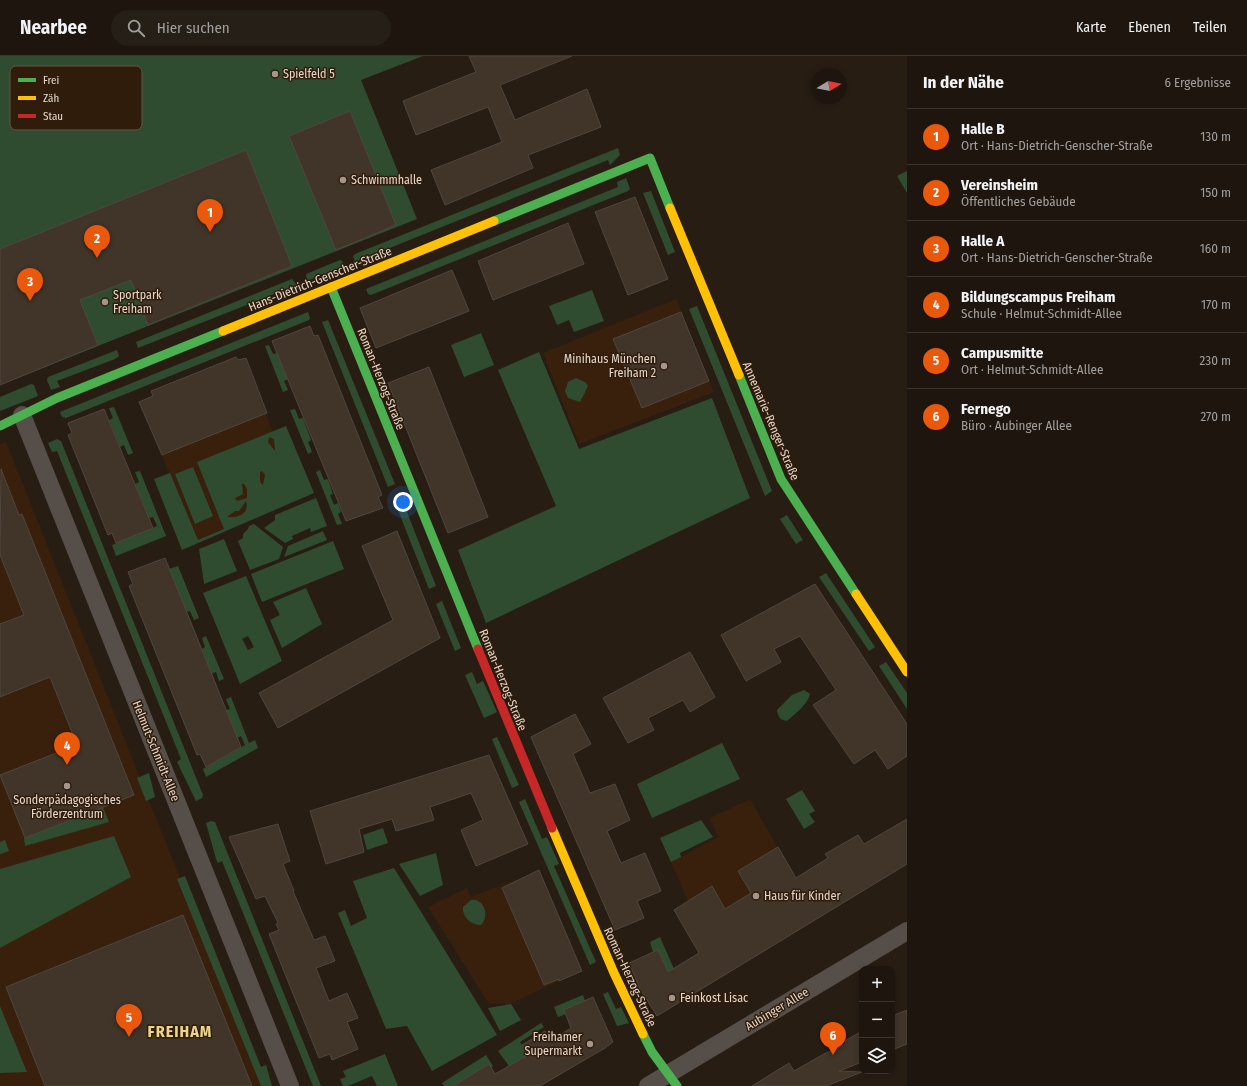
<!DOCTYPE html>
<html lang="de">
<head>
<meta charset="utf-8">
<style>
	:root { --surface:#1e160e; --page:#261f17; --text:#f1f3f6; --muted:#a19f9e; --line:#3c352e; --accent:#ea580c }
	body { margin:0; font-family:"Fira Sans Condensed",sans-serif; background:var(--page); color:var(--text) }
	.controls { position:absolute; right:12px; bottom:12px; display:grid; overflow:hidden; border-radius:8px; box-shadow:0 2px 6px #0003 }
	.controls button { width:36px; height:36px; display:grid; place-items:center; padding:0; border:0; border-bottom:1px solid var(--line); background:var(--surface); color:var(--text); font:20px sans-serif }
	.compass { position:absolute; left:811px; top:12px; width:36px; height:36px; border-radius:50%; background:var(--surface); box-shadow:0 2px 6px #0003; rotate:80deg }
	.you { position:absolute; left:403px; top:446px; width:14px; height:14px; margin:-10px; border:3px solid #fff; border-radius:50%; background:#1a73e8; box-shadow:0 0 0 6px #1a73e833 }
	.badge { display:grid; place-items:center; width:26px; height:26px; border-radius:50%; background:var(--accent); color:#fff; font-size:13px; font-weight:700 }
	.pin { position:absolute; translate:-50% -33px; filter:drop-shadow(0 1px 2px #0008) }
	.pin::after { content:''; position:absolute; top:21px; width:14px; height:12px; background:inherit; clip-path:polygon(0 0,100% 0,50% 100%) }
	.list { margin:0; padding:0; list-style:none }
	h2 { display:flex; justify-content:space-between; align-items:center; height:52px; margin:0; padding:0 16px; font-size:17px }
	h2 small { font-size:13px; font-weight:400; color:var(--muted) }
	.list li { display:grid; grid-template-columns:26px 1fr auto; gap:12px; align-items:center; box-sizing:border-box; height:56px; padding:0 16px; border-top:1px solid var(--line) }
	.list b { display:block; font-size:15px; white-space:nowrap }
	.list p { margin:0; font-size:13px; white-space:nowrap; color:var(--muted) }
	.list em { font-size:13px; font-style:normal; color:var(--muted) }
	.icon { flex:none; width:22px; height:22px; fill:none; stroke:currentColor; stroke-width:2; stroke-linecap:round; stroke-linejoin:round }
	.map { position:relative; flex:none; width:907px; height:1030px; overflow:hidden }
	header { display:flex; align-items:center; gap:24px; box-sizing:border-box; height:56px; padding:0 20px; background:var(--surface); border-bottom:1px solid var(--line) }
	header strong { font-size:19px }
	nav { display:flex; gap:22px; margin-inline-start:auto; font-size:14px }
	.search { width:280px; height:36px; background:var(--page); display:flex; align-items:center; gap:10px; box-sizing:border-box; padding:0 14px; border-radius:22px; color:var(--muted); font-size:15px }
	main { display:flex }
	aside { flex:1; background:var(--surface) }
	.map>svg:first-child { display:block }
	.built { fill:#38200d }
	.green { fill:#304c30; fill-rule:evenodd }
	.building { fill:#413529; stroke:#4f463e }
	.lines { fill:none; stroke-linecap:round; stroke-linejoin:round }
	.street { stroke:#554e49; stroke-width:18 }
	.fast { stroke:#4caf50; stroke-width:9 }
	.slow { stroke:#ffc107; stroke-width:9 }
	.jam { stroke:#c62828; stroke-width:9 }
	.poi-dot { fill:#a3968c; stroke:#301c0b; stroke-width:1.5 }
	.labels { text-anchor:middle; stroke-width:3; stroke-linejoin:round; paint-order:stroke }
	.poi-label { font-size:12px; fill:#e5d7cd; stroke:#301c0b; text-anchor:start }
	.street-label { font-size:12px; fill:#e5d7cd; stroke:#301c0b }
	.district-label { font-size:16px; font-weight:bold; letter-spacing:1px; fill:#ecd688; stroke:#301c0b }
	.key { fill:#301c0b; stroke:#665445; stroke-width:1 }
	.key-label { font-size:11px; fill:#e5d7cd }
</style>
</head>
<body>
<header>
<strong>Nearbee</strong>
<div class="search"><svg class="icon" aria-label="search" viewBox="0 0 24 24"><circle cx="10" cy="10" r="6"/><path d="M15 15l6 6"/></svg>Hier suchen</div>
<nav><a>Karte</a><a>Ebenen</a><a>Teilen</a></nav>
</header>
<main>
<div class="map">
<svg width="907" height="1030" viewBox="0 0 907 1030">
	<rect width="100%" height="100%" fill="#281d13"/>
	<path class="built" d="M676,243L714,336L579,388L543,297Z
		M266,358L299,443L197,484L162,399Z
		M6,386L263,1030H0V388Z
		M750,743L796,824L819,826L834,853L717,924L699,897L688,846L671,806L718,781L710,762Z
		M516,824L517,826L502,833L544,929L559,923V925L508,949H505V947L489,948L428,851L467,832L471,841Z"/>
	<path class="green" d="M0,0H423L361,24L417,163L0,329Z
		M618,92L620,99L610,109L608,104L355,206L353,200L355,198Z
		M907,115V137L897,120Z
		M626,122L630,133L628,135L371,239L368,238L366,233L618,131L617,126Z
		M651,135L675,196L668,199L643,137Z
		M340,204L342,205L345,210L307,225L306,218Z
		M292,223L297,229L138,292L136,286Z
		M592,234L604,265L574,276L569,264L557,269L549,250Z
		M697,250L772,435L765,440L689,253Z
		M308,256L310,262L309,264L66,362L62,361L60,356Z
		M328,264L395,428L388,431L322,266Z
		M481,277L494,309L464,321L451,289Z
		M269,289L273,298L277,297L288,323L284,325L288,334L283,336L265,290Z
		M117,294L119,300L115,303L57,325L60,331L51,334L47,324L48,321Z
		M539,296L579,393L712,342L750,442L486,567L458,494L556,450L498,314Z
		M576,322L585,326L588,330L580,346L568,342L565,335L568,326Z
		M31,328L34,329L38,340L0,355V341Z
		M114,351L133,397L128,399L124,389L120,391L109,364L113,362L109,352Z
		M295,353L299,363L303,362L311,384L308,386L312,396L308,398L290,354Z
		M286,370L314,437L182,494L154,423L170,417L198,484L224,473L197,406ZM269,381L274,383L275,395L268,386ZM262,415L265,419L263,429L260,426V416ZM242,428H244L247,433V442L237,445L235,442L243,438ZM246,445C250,458 238,462 227,461L235,455H239Z
		M57,383L61,385L203,739L202,742L196,745L177,706L181,703L57,395L52,396L48,387Z
		M193,411L213,460L195,468L175,418Z
		M320,414L324,424L328,423L333,438L330,439L334,449L338,447L341,456L338,458L342,468L337,469L316,416Z
		M140,415L166,480L116,500L112,489L157,470L153,461L149,462L135,428L139,426L135,416Z
		M316,442L327,470L311,476L310,472L292,480L293,483L285,487L264,472L275,464V459Z
		M405,451L436,530L429,533L398,454Z
		M787,459L803,484L796,488L780,463Z
		M254,468L283,491L279,503L250,514L238,485L243,482V478L248,473L249,470Z
		M323,475L327,484L284,501L288,490Z
		M224,483L237,515L204,528L199,493Z
		M333,485L344,513L262,546L251,518Z
		M178,510L199,562L194,564L190,555L186,556L169,513Z
		M826,517L875,591L869,595L819,521Z
		M246,520L282,605L240,628L203,537ZM248,580L254,591L248,594L242,583Z
		M306,532L322,568L282,592L270,564L280,559L273,546Z
		M442,545L461,592L455,595L436,548Z
		M206,580L224,623L219,625L216,616L211,618L202,593L205,591L202,582Z
		M886,606L907,637V653L879,610Z
		M472,616L477,628L483,625L497,656L484,662L465,619Z
		M804,634L810,638C808,648 795,658 787,665C780,664 778,661 777,654L792,639Z
		M231,641L249,687L255,684L258,692L206,721L203,713L245,689L241,680L237,682L226,654L230,653L226,643Z
		M497,681L519,729L512,732L492,683Z
		M722,687L740,723L652,762L637,728Z
		M149,717L155,741L146,745L137,722Z
		M802,734L815,755L809,758L815,766L804,773L786,743Z
		M525,743L542,783L547,781L559,808L554,810L596,906L590,909L519,746Z
		M103,751L109,766L25,790L24,782Z
		M701,764L713,781L680,797L681,801L671,806L660,782Z
		M211,765L215,766L321,1030H313L222,805L218,807L216,803L206,767Z
		M383,772L388,787L367,794L363,779Z
		M114,780L131,821L0,892V813Z
		M5,784L9,795L0,798V786Z
		M436,797L443,829L420,840L399,808Z
		M394,812L497,979L432,1015L407,970L386,973L338,857L345,854L351,870L367,862L353,825Z
		M185,820L261,1011L266,1009L272,1030H261L177,823Z
		M471,844C484,842 490,860 481,869C471,869 462,861 463,851Z
		M660,881L674,913L668,916L658,895L653,896L650,886Z
		M608,936L616,953L621,951L629,967L617,970L603,938Z
		M583,939L585,945L564,954L566,958L558,961L554,951Z
		M511,948L521,964L500,975L488,952Z
		M0,950L27,1016L0,1017Z
		M541,967L544,971L520,986L528,999L509,1010L498,995Z
		M385,998L398,1030H377L372,1020L348,1030H343L340,1023L346,1021L343,1015Z
		M486,999L493,1010L470,1030H444L442,1027Z"/>
	<path class="building" d="M469,0H572L500,29L515,64L587,33L601,71L528,99L533,112L445,149L431,114L502,86L488,51L416,79L403,45L476,16Z
		M350,55L396,169L336,194L289,80Z
		M246,94L292,210L148,269L131,224L80,244L98,289L0,329V193Z
		M635,141L668,223L628,239L595,156Z
		M568,167L584,208L493,244L478,205Z
		M452,214L469,255L376,292L360,252Z
		M681,256L709,325L642,352L613,283Z
		M310,270L314,280L318,279L382,439L378,441L383,452L346,465L272,285Z
		M236,301L238,304L246,302L267,357L162,399L139,346L153,340L151,335Z
		M429,311L488,461L448,477L388,327Z
		M104,353L153,472L116,487L112,477L108,479L68,379L72,377L68,367Z
		M1,413L19,459L22,458L134,739L25,782L0,719L77,689L50,621L0,641V568L24,559L0,499Z
		M397,475L440,582L278,672L259,637L393,564L362,490Z
		M165,502L241,691L206,711L200,698L197,699L129,530L133,528L128,516Z
		M815,528L907,668V700L888,713L875,694L854,708L813,649L836,634L800,580L774,593L781,606L746,625L721,579Z
		M690,596L715,641L690,656L683,644L648,662L654,674L628,687L603,642Z
		M575,658L591,688L573,698L590,737L615,728L630,764L607,775L621,807L645,797L661,835L637,845L644,862L615,874L531,681Z
		M489,699L528,788L476,810L461,774L483,764L471,737L430,751L434,764L396,775L392,763L359,773L364,796L326,808L310,755Z
		M907,763V808L657,960L640,933L629,907L658,894L668,916L699,897L674,854L712,830L725,853L751,837L738,815L778,791L796,822L828,802L825,798L858,779L864,788Z
		M278,768L290,805L283,808L294,835H293L314,884L325,880L335,905L316,912L329,945L347,937L358,962L347,966L358,993L332,1004L330,998L319,1002L269,878L279,874L276,868L278,867L265,840L256,843L229,781Z
		M539,814L582,915L559,925V923L544,929L502,832Z
		M183,859L252,1030H45L6,931Z
		M593,941L613,986L605,992L540,1030H453L489,1008L495,1018L528,999L522,989L545,975L551,985L571,972L564,954Z
		M907,954V988L892,994V960Z
		M862,975V1006L839,1015L862,1016L826,1030H752L789,1007L794,1015L824,998L846,988L845,985Z"/>
	<g class="lines">
		<path class="street" d="M22,359L290,1030
			M648,1030L907,875"/>
		<path class="fast" d="M494,165L650,102L670,152
			M331,231L478,593
			M739,319L781,423L856,538
			M0,370L57,342L223,275
			M643,978L652,996L677,1030"/>
		<path class="slow" d="M670,152L739,319
			M223,275L494,165
			M856,538L907,616
			M552,772L614,917L643,978"/>
		<path class="jam" d="M478,593L552,772"/>
	</g>
	<g class="poi-dot">
		<circle cx="275" cy="18" r="4"/>
		<circle cx="343" cy="124" r="4"/>
		<circle cx="105" cy="246" r="4"/>
		<circle cx="664" cy="310" r="4"/>
		<circle cx="67" cy="730" r="4"/>
		<circle cx="756" cy="840" r="4"/>
		<circle cx="672" cy="942" r="4"/>
		<circle cx="590" cy="988" r="4"/>
	</g>
	<g class="labels">
		<g class="poi-label">
			<text x="283" y="22">Spielfeld 5</text>
			<text x="351" y="128">Schwimmhalle</text>
			<text x="113" y="243">Sportpark<tspan x="113" dy="14">Freiham</tspan></text>
			<text x="656" y="307" text-anchor="end">Minihaus München<tspan x="656" dy="14">Freiham 2</tspan></text>
			<text x="67" y="748" text-anchor="middle">Sonderpädagogisches<tspan x="67" dy="14">Förderzentrum</tspan></text>
			<text x="764" y="844">Haus für Kinder</text>
			<text x="680" y="946">Feinkost Lisac</text>
			<text x="582" y="985" text-anchor="end">Freihamer<tspan x="582" dy="14">Supermarkt</tspan></text>
		</g>
		<g class="street-label">
			<text transform="translate(320 223) rotate(-22)" y="4">Hans-Dietrich-Genscher-Straße</text>
			<text transform="translate(381 323) rotate(68)" y="4">Roman-Herzog-Straße</text>
			<text transform="translate(771 365) rotate(67)" y="4">Annemarie-Renger-Straße</text>
			<text transform="translate(503 624) rotate(68)" y="4">Roman-Herzog-Straße</text>
			<text transform="translate(156 695) rotate(68)" y="4">Helmut-Schmidt-Allee</text>
			<text transform="translate(630 921) rotate(65)" y="4">Roman-Herzog-Straße</text>
			<text transform="translate(777 953) rotate(-31)" y="4">Aubinger Allee</text>
		</g>
		<g class="district-label">
			<text x="180" y="981">FREIHAM</text>
		</g>
	</g>
	<rect x="10" y="10" width="132" height="64" rx="6" class="key"/>
	<rect x="18" y="22" width="18" height="4" fill="#4caf50"/>
	<rect x="18" y="40" width="18" height="4" fill="#ffc107"/>
	<rect x="18" y="58" width="18" height="4" fill="#c62828"/>
	<g class="key-label">
		<text x="43" y="28">Frei</text>
		<text x="43" y="46">Zäh</text>
		<text x="43" y="64">Stau</text>
	</g>
</svg>
<div class="controls">
<button>+</button>
<button>−</button>
<button><svg class="icon" aria-label="layers" viewBox="0 0 24 24"><path d="M12 4l9 5-9 5-9-5zM3 14l9 5 9-5"/></svg></button>
</div>
<svg class="compass" viewBox="-18 -18 36 36"><path d="M0-13l5 13h-10z" fill="#e53935"/><path d="M0 13l5-13h-10z" fill="#a19f9e"/></svg>
<div class="you"></div>
<div class="pin badge" style="left:210px;top:176px">1</div>
<div class="pin badge" style="left:97px;top:202px">2</div>
<div class="pin badge" style="left:30px;top:245px">3</div>
<div class="pin badge" style="left:67px;top:709px">4</div>
<div class="pin badge" style="left:129px;top:981px">5</div>
<div class="pin badge" style="left:833px;top:999px">6</div>
</div>
<aside>
<h2>In der Nähe<small>6 Ergebnisse</small></h2>
<ul class="list">
<li><span class="badge">1</span><div><b>Halle B</b><p>Ort · Hans-Dietrich-Genscher-Straße</p></div><em>130 m</em></li>
<li><span class="badge">2</span><div><b>Vereinsheim</b><p>Öffentliches Gebäude</p></div><em>150 m</em></li>
<li><span class="badge">3</span><div><b>Halle A</b><p>Ort · Hans-Dietrich-Genscher-Straße</p></div><em>160 m</em></li>
<li><span class="badge">4</span><div><b>Bildungscampus Freiham</b><p>Schule · Helmut-Schmidt-Allee</p></div><em>170 m</em></li>
<li><span class="badge">5</span><div><b>Campusmitte</b><p>Ort · Helmut-Schmidt-Allee</p></div><em>230 m</em></li>
<li><span class="badge">6</span><div><b>Fernego</b><p>Büro · Aubinger Allee</p></div><em>270 m</em></li>
</ul>
</aside>
</main>
</body>
</html>
